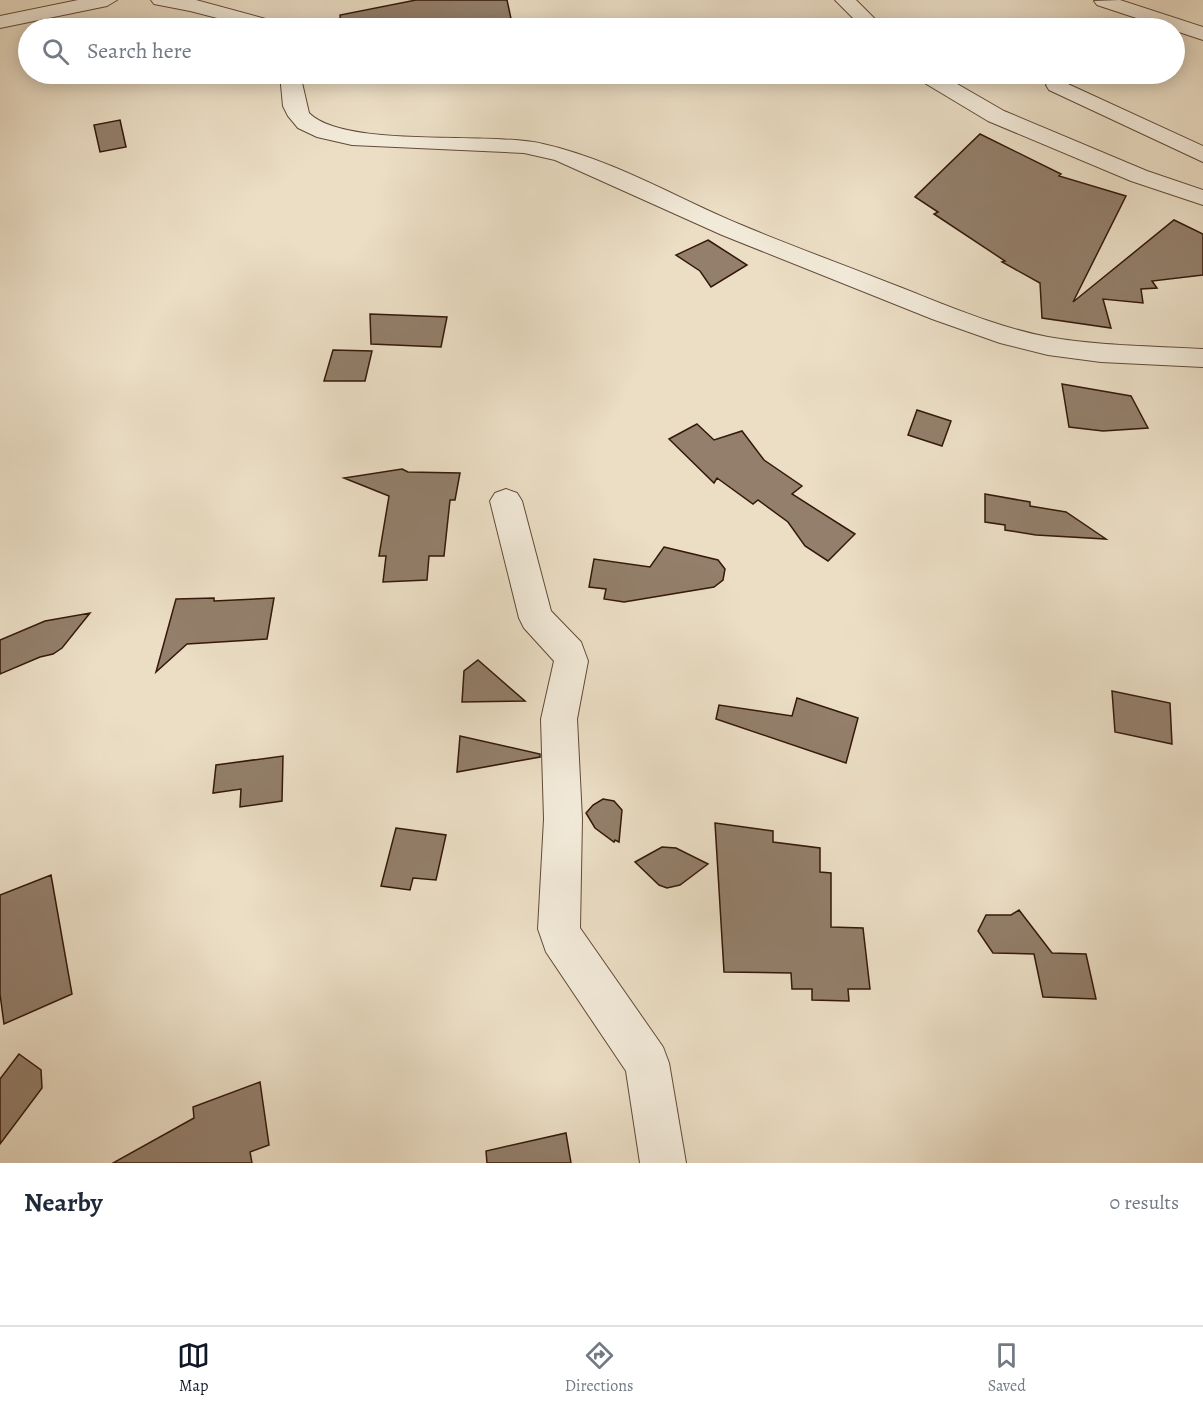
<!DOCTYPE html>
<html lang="en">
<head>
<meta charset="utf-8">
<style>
	:root { --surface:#fff; --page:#f2f2f3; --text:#1f2937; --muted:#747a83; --line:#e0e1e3; --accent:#111827 }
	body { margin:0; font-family:Alegreya,serif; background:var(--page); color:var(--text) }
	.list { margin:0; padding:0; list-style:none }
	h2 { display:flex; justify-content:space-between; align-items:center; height:78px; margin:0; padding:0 24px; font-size:26px }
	h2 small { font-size:20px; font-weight:400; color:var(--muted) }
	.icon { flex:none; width:33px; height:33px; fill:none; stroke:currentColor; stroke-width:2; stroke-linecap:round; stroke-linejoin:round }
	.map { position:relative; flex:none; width:1203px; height:1163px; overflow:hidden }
	.search { position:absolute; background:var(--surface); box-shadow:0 3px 15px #0003; left:18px; right:18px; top:18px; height:66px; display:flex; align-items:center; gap:15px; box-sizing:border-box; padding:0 21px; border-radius:33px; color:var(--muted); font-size:22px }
	.sheet { height:162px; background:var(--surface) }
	nav { display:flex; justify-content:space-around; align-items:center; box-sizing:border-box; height:84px; border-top:2px solid var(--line); background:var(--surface); font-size:16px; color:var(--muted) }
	nav a { display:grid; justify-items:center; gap:3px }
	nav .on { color:var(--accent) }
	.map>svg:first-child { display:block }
	.building { fill:#937f6b; stroke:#34180a; stroke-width:1.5 }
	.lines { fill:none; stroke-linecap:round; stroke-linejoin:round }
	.minor-casing { stroke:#624a39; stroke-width:2 }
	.minor { fill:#f2ead9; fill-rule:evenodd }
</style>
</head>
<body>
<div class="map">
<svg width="1203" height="1163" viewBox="0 0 1203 1163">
	<rect width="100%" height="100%" fill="#ebdec5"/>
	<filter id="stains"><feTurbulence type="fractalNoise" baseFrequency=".00333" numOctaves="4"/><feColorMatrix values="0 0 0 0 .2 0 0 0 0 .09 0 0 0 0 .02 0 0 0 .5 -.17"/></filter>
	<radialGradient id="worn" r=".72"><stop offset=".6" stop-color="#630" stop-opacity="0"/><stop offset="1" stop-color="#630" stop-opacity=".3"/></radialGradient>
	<path class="building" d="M416,0H507L513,28H341L340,15Z
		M120,120L126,147L100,152L94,125Z
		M980,134L1061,174L1059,176L1126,196L1073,302L1174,220L1203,234V275L1152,281L1157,288L1141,289L1143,303L1103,299L1111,328L1042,318L1040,283L1002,262L1005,261L934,214L938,212L915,197Z
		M708,240L747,265L711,287L700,271L676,255Z
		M370,314L447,317L441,347L371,344Z
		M333,350L372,351L365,381H324Z
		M1062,384L1131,396L1148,428L1103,431L1069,427Z
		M917,410L951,421L942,446L908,435Z
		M697,424L714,440L742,431L764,460L802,486L792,494L855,534L828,561L805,546L788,522L758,500L753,504L717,478L714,483L669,439Z
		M402,469L408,472L460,473L455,500H450L444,556H429L427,580L383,582L386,556H379L389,496L344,478Z
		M985,494L1030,502V506L1066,512L1106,539L1036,535L1005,530V525L985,522Z
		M664,547L718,560L725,569L723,580L714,587L624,602L604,599L606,589L589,587L594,559L650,567Z
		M214,598V601L274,598L267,639L187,644L156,672L176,599Z
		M90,613L62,648L53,654L40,657L0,674V640L45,621Z
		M478,660L525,701L462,702L464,671Z
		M1112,691L1170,703L1172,744L1115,732Z
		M797,698L858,718L846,763L716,719L719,705L792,716Z
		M460,736L540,754V757L457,772Z
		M283,756L282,801L240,807L241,789L213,793L216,765Z
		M603,799L614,801L622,810L619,842L615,840L614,842L595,828L586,813L593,805Z
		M715,823L773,831V842L820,848V872L831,873V927L863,928L870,989H848L849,1001L812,1000V989H792L791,973L724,972Z
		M396,828L446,835L436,880L413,878L410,890L381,886Z
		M662,847L676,848L708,864L680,885L667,888L659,885L635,862Z
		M51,875L72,994L4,1024L0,994V895Z
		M1019,910L1052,953L1086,954L1096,999L1043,997L1034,954L993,953L978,931L986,915H1011Z
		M19,1054L41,1070L42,1088L0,1144V1079Z
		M260,1082L269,1145L250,1152L252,1163H113L194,1118L193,1107Z
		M566,1133L571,1163H487L486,1151Z"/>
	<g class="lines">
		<defs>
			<path id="minor" d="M78,0H117L107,6L0,28V16Z
				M151,0H196L284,24L287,28H256L190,11L154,4Z
				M835,0H856L884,28H863Z
				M1120,0L1203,27V40L1097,5L1094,1Z
				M280,74H300L309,113C345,149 488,131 543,144C611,159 675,197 739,224C791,246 844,265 897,286C946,305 996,327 1048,337C1099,346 1151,346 1203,349V367L1101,362L1048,355L1000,343L932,319L722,235L555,160L524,153L352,145L317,137L298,128L288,116L283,106Z
				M915,74H940L1004,111L1147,171L1203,190V205L1131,181L988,121L918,79Z
				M1057,79L1203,146V162L1049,90L1046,85L1049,80Z
				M506,489L517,493L522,501L551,611L581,642L588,661L577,719L582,819L580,928L663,1047L669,1063L686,1163H640L626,1071L546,952L538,929L544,819L541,719L554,661L524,628L519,618L490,501L495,493Z"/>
		</defs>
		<use href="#minor" class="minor-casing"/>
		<use href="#minor" class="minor"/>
	</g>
	<rect width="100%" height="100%" filter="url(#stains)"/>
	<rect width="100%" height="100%" fill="url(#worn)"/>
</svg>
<div class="search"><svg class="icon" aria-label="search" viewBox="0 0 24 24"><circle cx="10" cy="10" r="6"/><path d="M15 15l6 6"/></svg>Search here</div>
</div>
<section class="sheet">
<h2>Nearby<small>0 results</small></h2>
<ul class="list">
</ul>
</section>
<nav>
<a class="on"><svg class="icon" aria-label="map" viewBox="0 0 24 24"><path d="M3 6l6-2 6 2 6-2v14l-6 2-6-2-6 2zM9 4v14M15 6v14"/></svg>Map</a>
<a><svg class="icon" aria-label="directions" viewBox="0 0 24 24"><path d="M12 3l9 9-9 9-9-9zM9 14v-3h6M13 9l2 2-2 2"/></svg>Directions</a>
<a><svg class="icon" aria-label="saved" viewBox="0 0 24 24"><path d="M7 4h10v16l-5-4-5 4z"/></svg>Saved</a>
</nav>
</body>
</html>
